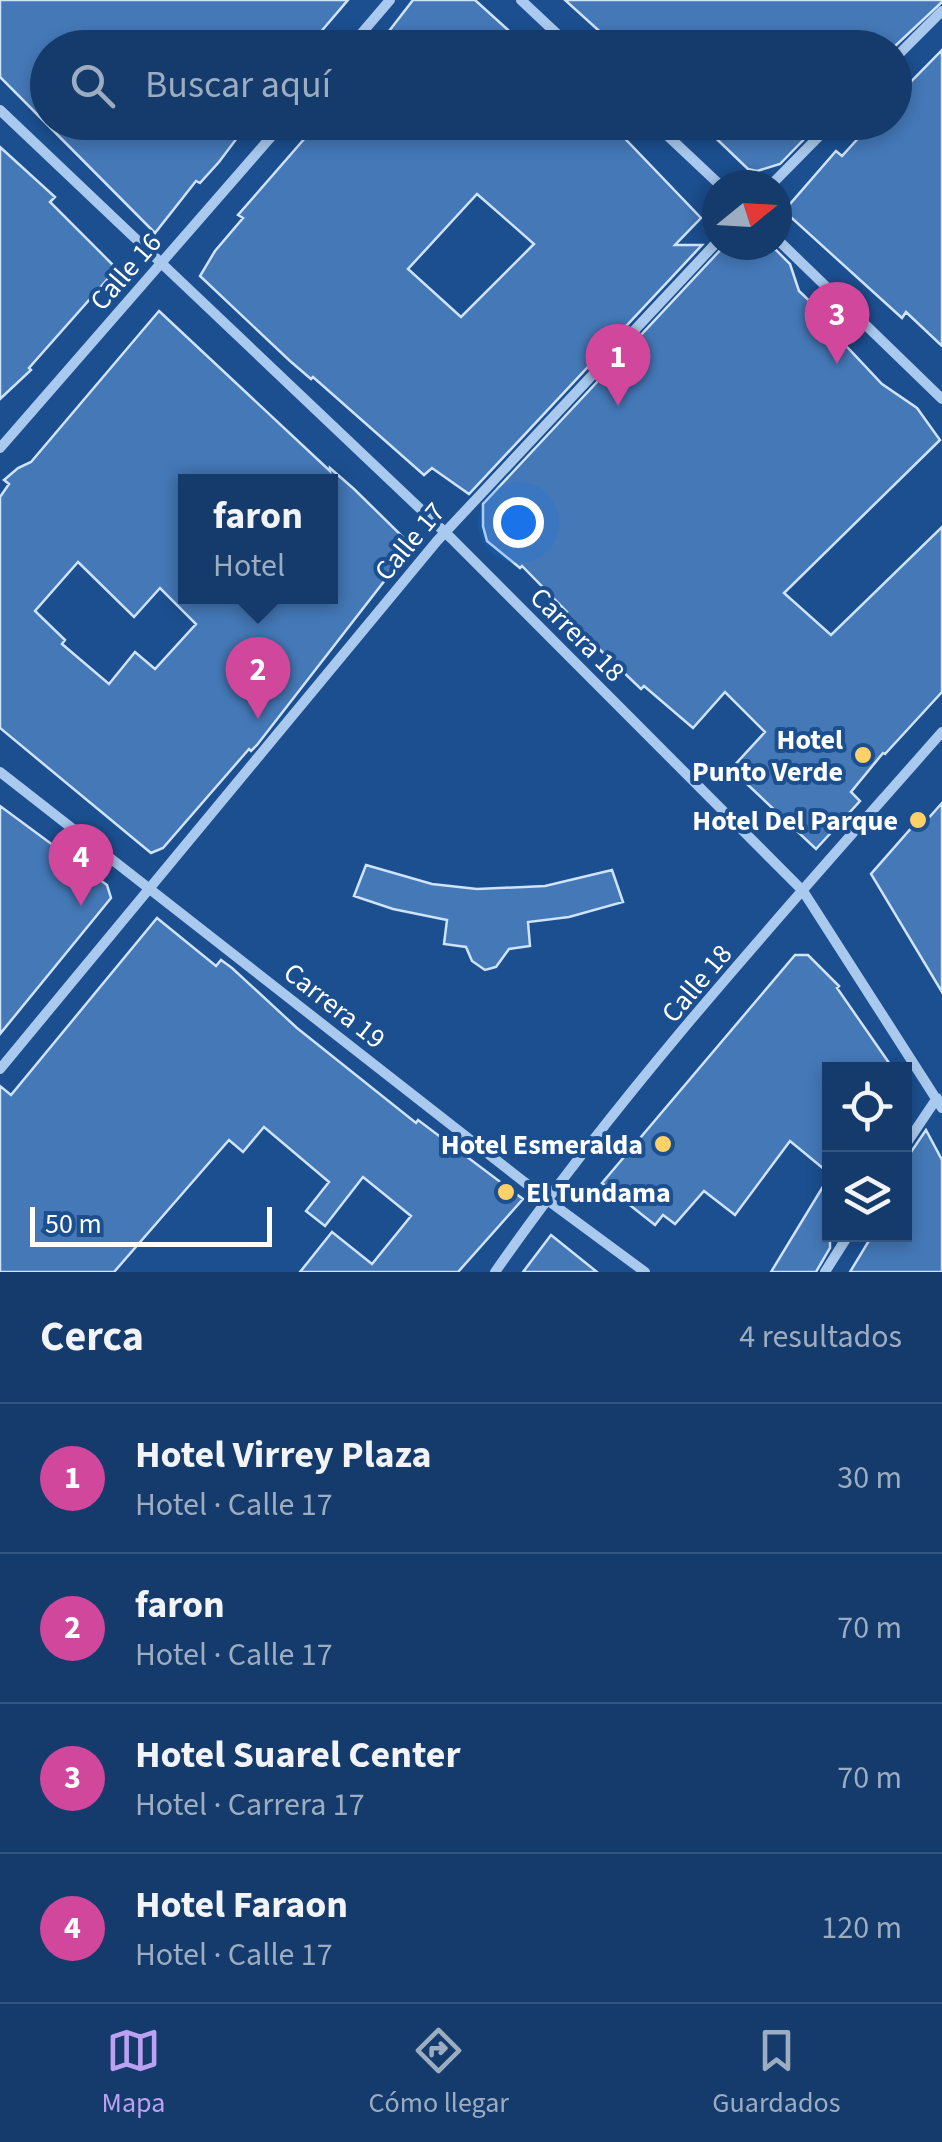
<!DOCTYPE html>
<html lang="es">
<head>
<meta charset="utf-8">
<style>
	:root { --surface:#143b6b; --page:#1d4271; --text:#f1f3f6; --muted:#9dadc1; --line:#33557e; --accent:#bca0f2 }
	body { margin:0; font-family:"Source Sans 3",sans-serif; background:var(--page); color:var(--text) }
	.controls { position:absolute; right:30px; bottom:30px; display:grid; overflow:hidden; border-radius:0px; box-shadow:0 5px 15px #0003 }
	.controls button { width:90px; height:90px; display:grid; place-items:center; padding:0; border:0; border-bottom:2px solid var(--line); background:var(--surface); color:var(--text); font:50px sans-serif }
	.compass { position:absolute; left:702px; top:170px; width:90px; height:90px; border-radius:50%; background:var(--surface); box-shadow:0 5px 15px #0003; rotate:72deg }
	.scale { position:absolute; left:30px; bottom:25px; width:242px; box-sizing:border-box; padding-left:10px; border:5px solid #fff; border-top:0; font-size:28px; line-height:35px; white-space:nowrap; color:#fff; -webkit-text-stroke:8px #1b4f8f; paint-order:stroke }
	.you { position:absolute; left:518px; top:522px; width:35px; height:35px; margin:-25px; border:8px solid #fff; border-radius:50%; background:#1a73e8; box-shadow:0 0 0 15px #1a73e833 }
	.badge { display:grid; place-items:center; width:65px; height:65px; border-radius:50%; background:var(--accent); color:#fff; font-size:32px; font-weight:700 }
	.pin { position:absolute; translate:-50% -82px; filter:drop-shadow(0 2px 5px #0008) }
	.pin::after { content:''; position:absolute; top:52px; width:35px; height:30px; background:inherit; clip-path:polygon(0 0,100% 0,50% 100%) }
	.popup { position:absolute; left:178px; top:474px; width:160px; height:130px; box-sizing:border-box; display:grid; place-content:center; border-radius:0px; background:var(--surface); filter:drop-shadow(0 2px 8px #0005); font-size:32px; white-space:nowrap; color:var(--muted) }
	.popup b { font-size:38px; color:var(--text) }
	.popup::after { content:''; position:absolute; left:50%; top:100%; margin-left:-20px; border:20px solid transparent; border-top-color:var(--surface) }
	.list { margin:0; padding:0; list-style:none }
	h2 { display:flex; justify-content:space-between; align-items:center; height:130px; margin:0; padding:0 40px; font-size:42px }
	h2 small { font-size:32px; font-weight:400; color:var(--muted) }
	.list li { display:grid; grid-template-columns:65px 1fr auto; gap:30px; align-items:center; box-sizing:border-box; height:150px; padding:0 40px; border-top:2px solid var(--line) }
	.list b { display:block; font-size:38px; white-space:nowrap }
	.list p { margin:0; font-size:32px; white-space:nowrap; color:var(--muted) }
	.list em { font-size:32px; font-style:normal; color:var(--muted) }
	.icon { flex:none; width:55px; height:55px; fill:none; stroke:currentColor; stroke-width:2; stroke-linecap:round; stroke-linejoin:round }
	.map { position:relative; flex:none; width:942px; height:1272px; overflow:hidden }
	.search { position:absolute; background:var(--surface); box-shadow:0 5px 15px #0003; left:30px; right:30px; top:30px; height:110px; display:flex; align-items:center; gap:25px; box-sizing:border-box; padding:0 35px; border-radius:55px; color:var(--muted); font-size:38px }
	.sheet { height:730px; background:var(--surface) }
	nav { display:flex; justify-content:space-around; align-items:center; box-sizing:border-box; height:140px; border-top:2px solid var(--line); background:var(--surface); font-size:28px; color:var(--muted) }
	nav a { display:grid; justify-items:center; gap:5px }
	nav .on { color:var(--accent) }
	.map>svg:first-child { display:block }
	.building { fill:#4478b7; stroke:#cfe3fa; stroke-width:2.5; fill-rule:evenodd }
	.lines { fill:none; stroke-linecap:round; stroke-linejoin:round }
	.minor { stroke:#a9c9ee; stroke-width:10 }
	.poi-dot { fill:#ffd166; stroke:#1b4f8f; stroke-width:4 }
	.labels { text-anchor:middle; stroke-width:8; stroke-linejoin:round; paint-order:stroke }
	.street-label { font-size:28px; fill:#fff; stroke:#1b4f8f }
	.poi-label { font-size:28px; font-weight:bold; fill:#fff; stroke:#1b4f8f; text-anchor:end }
</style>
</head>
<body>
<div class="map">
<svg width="942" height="1272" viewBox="0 0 942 1272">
	<rect width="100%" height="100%" fill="#1b4f8f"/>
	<path class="building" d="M0,0H348L307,48H48V122H249L219,162L200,183L196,181L155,233L0,77Z
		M413,0H475L528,48H376Z
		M565,0H942V2L893,48H618Z
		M942,50V346L906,312L902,318L784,211L836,151L842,156L873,122H894V99Z
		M319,122H378L389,133L398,122H609L701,218L675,245H702L469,494L432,468L424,475L313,377L311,379L290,361L200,276L215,251L243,218L238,215ZM477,194L534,244L461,317L408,269Z
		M699,122H793L813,130L780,164L757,171L748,169Z
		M0,147L55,197L50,202L112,264V274L29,368L31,370L0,399Z
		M725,245H771L790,264L799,291L838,328L835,334L882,384L917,408L940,440L784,593L831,635L942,527V692L885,754L883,753L851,792L860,801L816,849L731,769L765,732L725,692L693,728L644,686L641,689L575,626L564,615L567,612L522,566L520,568L487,541L483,526V504Z
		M159,311L330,471V468L354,489L405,539L406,553L257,745L251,751L249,749L163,848L151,853L0,728V497L9,484L4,480L18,468L31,462ZM186,482H330V596H186ZM78,562L134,617L160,588L196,624L155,669L135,652L109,684L62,644L65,640L35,611Z
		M942,803V992L871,874L921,817L925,822Z
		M0,806L107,885L111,898L0,1034Z
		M366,865L432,884L477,889L545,886L612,870L623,902L569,917L528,922L530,946L509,949L496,967L485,970L472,961L466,947L444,944L447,920L393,909L354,896Z
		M157,918L216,966L221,960L232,968L297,1028L416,1123L418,1120L523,1199L458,1272H300L332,1232L372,1264L411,1216L363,1177L325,1226L306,1211L329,1182L264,1127L243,1152L229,1140L114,1272H0V1086L11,1095Z
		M795,955H808L839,986L837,988L894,1070H830V1174L790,1141L735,1215L704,1191L675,1224L663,1215L655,1225L602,1183Z
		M926,1130L942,1160V1272H850L873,1234H904V1156L911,1152Z
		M830,1175V1248L816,1272H771Z
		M551,1235L597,1272H523Z"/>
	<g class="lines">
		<path class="minor" d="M521,0L572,48
			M349,48L390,0
			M894,59L942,11
			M0,110L452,539L803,891L942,1108
			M653,122L720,185
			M771,185L833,122
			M777,239L942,399
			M0,448L284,122
			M0,772L546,1199L645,1272
			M0,1069L437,541L717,242
			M904,1147L937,1098
			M495,1272C628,1082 789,906 942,732
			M825,1272L849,1234"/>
	</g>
	<g class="poi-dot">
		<circle cx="863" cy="755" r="10"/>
		<circle cx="918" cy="820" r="10"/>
		<circle cx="663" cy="1144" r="10"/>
		<circle cx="506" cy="1192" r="10"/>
	</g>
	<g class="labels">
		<g class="street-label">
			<text transform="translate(125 271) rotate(-49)" y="10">Calle 16</text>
			<text transform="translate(409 541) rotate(-50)" y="10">Calle 17</text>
			<text transform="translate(578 634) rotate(45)" y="10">Carrera 18</text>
			<text transform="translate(696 983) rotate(-50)" y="10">Calle 18</text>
			<text transform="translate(335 1005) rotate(38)" y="10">Carrera 19</text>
		</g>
		<g class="poi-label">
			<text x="843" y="749">Hotel<tspan x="843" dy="32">Punto Verde</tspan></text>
			<text x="898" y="830">Hotel Del Parque</text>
			<text x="643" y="1154">Hotel Esmeralda</text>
			<text x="526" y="1202" text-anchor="start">El Tundama</text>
		</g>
	</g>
</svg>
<div class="controls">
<button><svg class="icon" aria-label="locate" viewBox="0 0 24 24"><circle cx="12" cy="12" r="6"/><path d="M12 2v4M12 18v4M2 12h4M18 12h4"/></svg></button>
<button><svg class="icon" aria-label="layers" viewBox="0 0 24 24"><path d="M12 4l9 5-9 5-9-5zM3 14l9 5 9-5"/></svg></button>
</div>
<svg class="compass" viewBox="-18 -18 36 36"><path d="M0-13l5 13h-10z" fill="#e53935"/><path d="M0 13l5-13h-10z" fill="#9dadc1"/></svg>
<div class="scale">50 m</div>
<div class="you"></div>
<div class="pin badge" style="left:618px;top:406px;background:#d1479c">1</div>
<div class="pin badge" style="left:258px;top:719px;background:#d1479c">2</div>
<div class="popup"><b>faron</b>Hotel</div>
<div class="pin badge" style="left:837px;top:364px;background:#d1479c">3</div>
<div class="pin badge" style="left:81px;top:906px;background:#d1479c">4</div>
<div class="search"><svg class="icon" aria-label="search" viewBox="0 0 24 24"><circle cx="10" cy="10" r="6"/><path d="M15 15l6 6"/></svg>Buscar aquí</div>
</div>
<section class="sheet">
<h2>Cerca<small>4 resultados</small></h2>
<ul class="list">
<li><span class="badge" style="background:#d1479c">1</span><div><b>Hotel Virrey Plaza</b><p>Hotel · Calle 17</p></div><em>30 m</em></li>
<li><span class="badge" style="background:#d1479c">2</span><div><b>faron</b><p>Hotel · Calle 17</p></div><em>70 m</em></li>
<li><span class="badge" style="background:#d1479c">3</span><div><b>Hotel Suarel Center</b><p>Hotel · Carrera 17</p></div><em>70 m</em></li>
<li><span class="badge" style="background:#d1479c">4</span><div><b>Hotel Faraon</b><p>Hotel · Calle 17</p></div><em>120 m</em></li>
</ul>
</section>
<nav>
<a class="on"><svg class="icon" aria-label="map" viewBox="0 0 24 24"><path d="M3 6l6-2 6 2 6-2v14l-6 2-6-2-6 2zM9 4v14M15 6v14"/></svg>Mapa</a>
<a><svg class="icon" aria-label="directions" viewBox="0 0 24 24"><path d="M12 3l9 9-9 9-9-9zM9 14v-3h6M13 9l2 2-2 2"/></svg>Cómo llegar</a>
<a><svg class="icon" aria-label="saved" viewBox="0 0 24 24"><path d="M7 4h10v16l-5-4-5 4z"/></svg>Guardados</a>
</nav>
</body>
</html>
